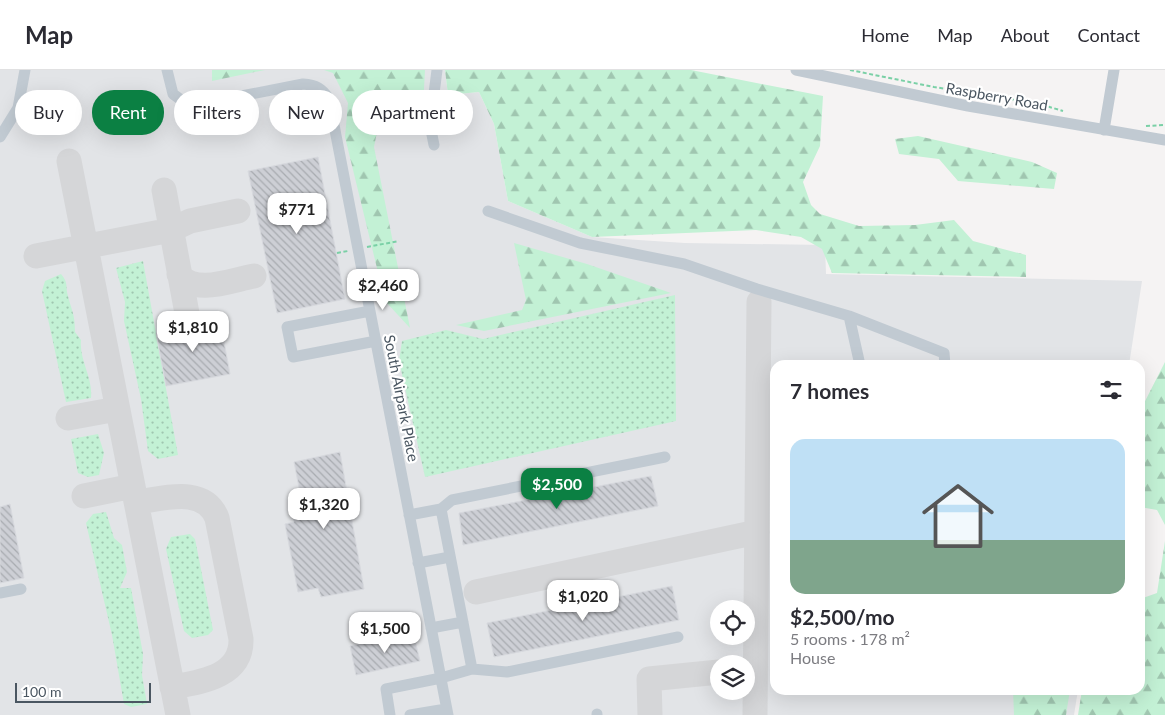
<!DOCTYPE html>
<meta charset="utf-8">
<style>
body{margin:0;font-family:Lato,sans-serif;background:#f2f2f3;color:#2b2b33;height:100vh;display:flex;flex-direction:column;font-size:19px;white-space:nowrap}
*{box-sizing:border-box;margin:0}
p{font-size:16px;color:#7c7c81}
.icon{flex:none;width:28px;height:28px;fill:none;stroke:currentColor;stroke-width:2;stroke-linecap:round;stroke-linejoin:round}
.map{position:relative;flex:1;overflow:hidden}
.sheet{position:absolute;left:770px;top:290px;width:375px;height:335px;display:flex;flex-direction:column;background:#fff;border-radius:15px;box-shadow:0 5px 20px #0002}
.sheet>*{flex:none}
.banner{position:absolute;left:15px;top:20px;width:475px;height:45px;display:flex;gap:10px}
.controls{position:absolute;left:710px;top:530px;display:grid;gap:10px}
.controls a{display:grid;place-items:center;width:45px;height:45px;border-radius:50%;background:#fff;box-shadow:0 5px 20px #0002;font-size:25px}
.scale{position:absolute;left:15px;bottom:12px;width:136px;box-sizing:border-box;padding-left:5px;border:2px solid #4a5661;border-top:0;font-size:14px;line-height:18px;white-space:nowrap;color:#4a5661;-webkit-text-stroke:4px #fff;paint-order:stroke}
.price{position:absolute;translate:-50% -42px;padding:0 11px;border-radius:10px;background:#fff;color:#222;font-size:16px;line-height:32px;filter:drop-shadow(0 1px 2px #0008)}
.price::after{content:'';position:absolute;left:50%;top:30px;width:15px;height:11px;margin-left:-8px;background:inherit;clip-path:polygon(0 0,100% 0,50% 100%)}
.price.on{background:#0b8043;color:#fff}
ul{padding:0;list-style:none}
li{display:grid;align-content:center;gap:10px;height:265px;padding:0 20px}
li span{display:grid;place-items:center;height:155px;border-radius:15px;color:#555}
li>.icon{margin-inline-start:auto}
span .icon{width:90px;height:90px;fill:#fffc;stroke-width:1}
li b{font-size:21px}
h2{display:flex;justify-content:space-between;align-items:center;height:60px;padding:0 20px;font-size:21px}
.tag{padding:0 18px;border-radius:22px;background:#fff;box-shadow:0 5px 20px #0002;font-size:18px;line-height:45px}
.tag.on{background:#0b8043;color:#fff}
header{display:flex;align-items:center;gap:30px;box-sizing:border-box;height:70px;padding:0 25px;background:#fff;border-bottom:1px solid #e1e1e2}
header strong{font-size:24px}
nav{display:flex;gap:28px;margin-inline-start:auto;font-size:18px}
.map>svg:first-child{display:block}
.airport{fill:#e2e4e7;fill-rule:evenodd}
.grass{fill:url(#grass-dots)}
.forest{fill:url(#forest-firs)}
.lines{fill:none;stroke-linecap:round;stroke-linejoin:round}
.taxiway{stroke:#d5d6d8;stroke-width:25}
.building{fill:url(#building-back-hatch);stroke:#d7d9de}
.path{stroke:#7ad0a6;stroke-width:2;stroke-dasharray:4 2.5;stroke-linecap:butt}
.minor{stroke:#c1cad2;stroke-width:11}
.labels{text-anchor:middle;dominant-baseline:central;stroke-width:4.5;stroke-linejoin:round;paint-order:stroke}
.street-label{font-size:15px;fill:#4a5661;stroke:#fff}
</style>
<header>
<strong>Map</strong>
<nav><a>Home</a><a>Map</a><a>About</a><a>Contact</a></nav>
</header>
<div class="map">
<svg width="1165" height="645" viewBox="0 0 1165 645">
<defs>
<pattern id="grass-dots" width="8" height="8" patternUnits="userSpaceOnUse" patternTransform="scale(1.25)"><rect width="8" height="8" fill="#c3f1d5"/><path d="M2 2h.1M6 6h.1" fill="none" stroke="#a0c6b0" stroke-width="1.8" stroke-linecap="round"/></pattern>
<pattern id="forest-firs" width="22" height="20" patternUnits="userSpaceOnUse" patternTransform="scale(1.25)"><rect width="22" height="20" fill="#c3f1d5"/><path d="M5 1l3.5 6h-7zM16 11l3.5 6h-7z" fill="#a0c6b0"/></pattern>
<pattern id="building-back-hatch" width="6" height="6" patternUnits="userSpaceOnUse" patternTransform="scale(1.25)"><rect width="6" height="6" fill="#cdcfd5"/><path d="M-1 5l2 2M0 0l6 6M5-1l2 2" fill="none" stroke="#a8abb0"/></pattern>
</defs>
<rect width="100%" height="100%" fill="#f5f3f3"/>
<path class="airport" d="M0 0H445L448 25 479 22 494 54 508 131 592 167 685 173 825 175 826 204 1142 211 1129 295H775V620H1078L1074 645H0ZM719 539H746V566H719ZM719 594H746V621H719Z"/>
<path class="grass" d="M143 191 178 385 158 389 148 381 141 329 124 251 125 232 116 198Z
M61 204C69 214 65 215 68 226 72 242 75 244 75 262L81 270C79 290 93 307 91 328L66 332 42 221 45 211Z
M675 225 676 351 425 407 399 291 402 271 446 260 483 269Z
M98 364 104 383 99 405 88 407 78 403 71 369Z
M106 442 114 468 122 475 127 502 120 518H131L143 584 142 605 147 634 131 637 124 634 112 565 86 453 93 444Z
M190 464 195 469 213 560 208 565 192 568 184 561 166 479 171 467Z"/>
<path class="forest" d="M212 0H265L212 11Z
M324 0H425L423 38 379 52 374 77 410 258 385 231 345 67 348 33 333 3Z
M445 0H691L823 26 820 76 803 112 811 135 820 144 859 156 915 155 954 150 973 171 1026 185V207L832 203 822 179 801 167 756 160 592 167 508 131 494 54 479 22 448 25Z
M918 66 1032 92 1057 103 1054 119 958 111 939 89 899 84 895 69Z
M514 173 587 194 671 223 484 261 456 255 522 240 526 230Z
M1165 292V455L1157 440 1140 437V341Z
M1165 471V645H1078L1082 620H1140V529L1157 523Z
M1013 620H1070L1066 645H1014Z"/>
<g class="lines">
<path class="taxiway" d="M69 91 178 645
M164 120 189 254
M36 186 171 160 190 151 238 141
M179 204C194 226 232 210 254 206
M68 348 117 339
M84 426 133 416
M136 432C163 429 204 415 217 448L241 569C242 607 200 612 172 617
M476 522 757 462
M650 645 649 609 719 602
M755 645 759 232"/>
</g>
<path class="building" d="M318 87 345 229 277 243 248 101Z
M220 250 230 304 166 316 156 263Z
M340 382 364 519 321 527 318 518 298 522 285 454 294 452 291 434 302 433 294 392Z
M651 406 658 436 463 475 459 443Z
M10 434 24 508 0 513V437Z
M672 516 679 550 494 587 487 553Z
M413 562 420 591 356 605 350 576Z"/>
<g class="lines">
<path class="path" d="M850 0 934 17 1036 33 1063 41
M1146 56 1165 55
M367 177 399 171
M337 183 348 181"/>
<path class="minor" d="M167 0 173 24 184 32 200 34 303 14C316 15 322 18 329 29L448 645
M796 0 968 36 1165 70
M1104 60 1114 0
M0 67 18 38 25 0
M434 75 430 55 437 0
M488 141 580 173 684 194 757 219 849 246 944 283 945 295
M370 241 287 257 293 287 376 271
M849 246 860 295
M665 387 452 430 441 439 472 599 507 602 678 567
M409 445 441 439
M418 493 450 487
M0 523 21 519
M431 558 463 552
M390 645 386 619 441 608 472 599
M410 645 446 639
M597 645V644"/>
</g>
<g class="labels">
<g class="street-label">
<text transform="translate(997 26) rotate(10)">Raspberry Road</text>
<text transform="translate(402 328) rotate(79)">South Airpark Place</text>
</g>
</g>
</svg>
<div class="controls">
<a><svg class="icon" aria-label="locate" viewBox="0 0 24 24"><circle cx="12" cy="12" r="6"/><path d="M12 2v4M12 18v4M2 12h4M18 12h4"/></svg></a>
<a><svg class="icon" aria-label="layers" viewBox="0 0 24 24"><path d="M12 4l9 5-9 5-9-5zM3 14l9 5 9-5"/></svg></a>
</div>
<div class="scale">100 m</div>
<b class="price" style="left:297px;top:165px">$771</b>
<b class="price" style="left:383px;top:241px">$2,460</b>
<b class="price" style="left:193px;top:283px">$1,810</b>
<b class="price on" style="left:557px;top:440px">$2,500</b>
<b class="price" style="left:324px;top:460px">$1,320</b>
<b class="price" style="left:583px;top:552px">$1,020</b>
<b class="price" style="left:385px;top:584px">$1,500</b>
<div class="banner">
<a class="tag">Buy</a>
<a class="tag on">Rent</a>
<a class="tag">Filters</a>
<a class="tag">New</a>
<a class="tag">Apartment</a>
</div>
<section class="sheet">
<h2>7 homes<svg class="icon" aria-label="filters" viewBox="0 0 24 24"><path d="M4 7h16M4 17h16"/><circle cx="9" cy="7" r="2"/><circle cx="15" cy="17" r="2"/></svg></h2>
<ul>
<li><span style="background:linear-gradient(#bfe0f5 65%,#7fa58c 0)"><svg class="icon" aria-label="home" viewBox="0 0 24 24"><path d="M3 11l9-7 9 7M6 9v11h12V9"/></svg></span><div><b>$2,500/mo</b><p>5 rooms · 178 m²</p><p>House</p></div></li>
</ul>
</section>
</div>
